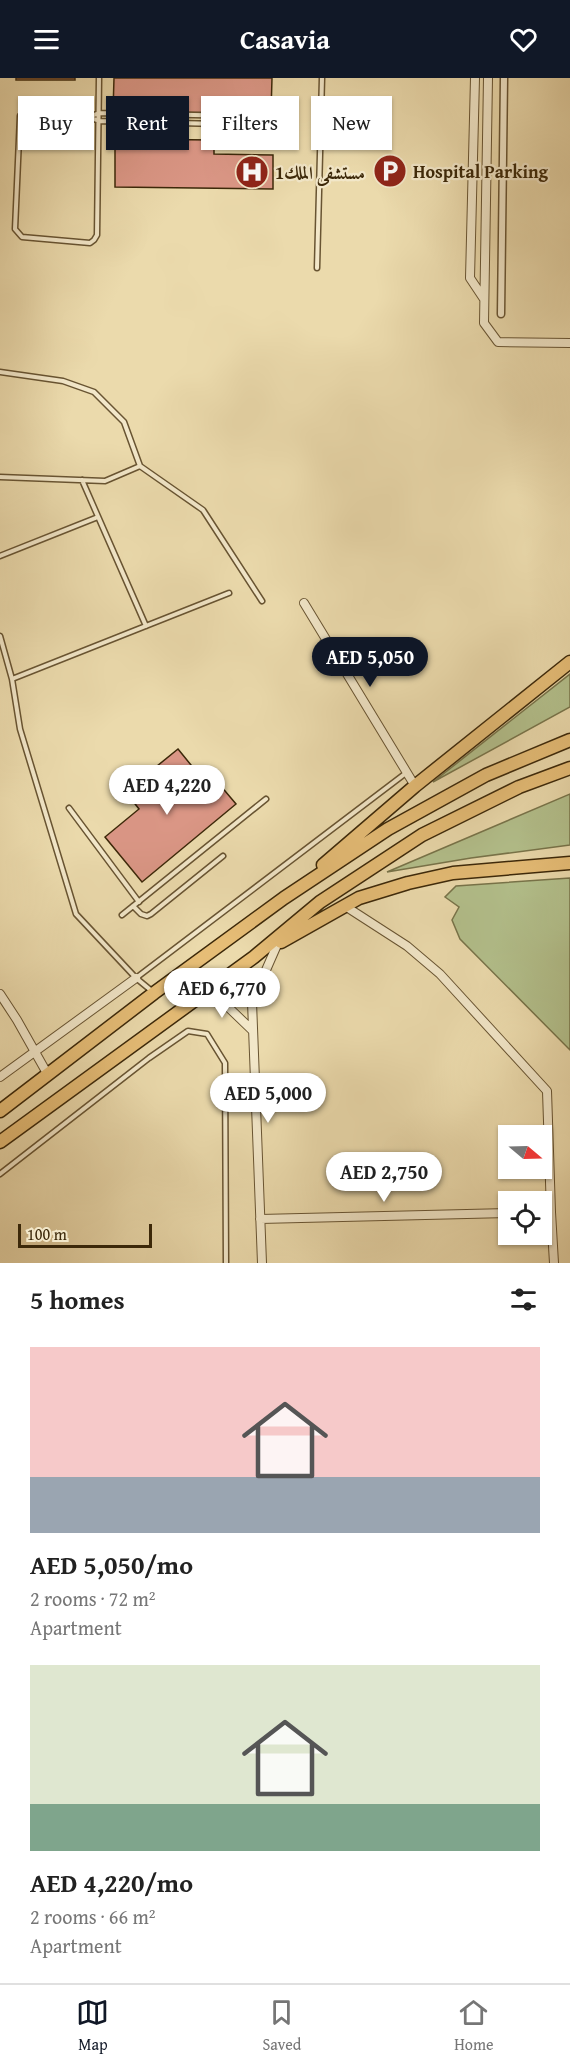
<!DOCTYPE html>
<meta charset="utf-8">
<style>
body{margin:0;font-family:"Gentium Book Plus",Amiri,serif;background:#f6f6f6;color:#222;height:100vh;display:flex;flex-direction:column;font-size:22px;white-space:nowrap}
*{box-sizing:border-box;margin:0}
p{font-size:20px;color:#767676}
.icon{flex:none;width:33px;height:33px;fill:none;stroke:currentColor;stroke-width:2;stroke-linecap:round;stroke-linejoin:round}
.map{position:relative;height:1185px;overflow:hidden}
.drawer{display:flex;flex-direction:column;background:#fff;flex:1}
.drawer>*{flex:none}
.guide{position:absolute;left:18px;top:18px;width:534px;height:54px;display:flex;gap:12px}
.needle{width:39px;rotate:109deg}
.tools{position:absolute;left:498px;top:1047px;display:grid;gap:12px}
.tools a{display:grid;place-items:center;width:54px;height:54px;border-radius:0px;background:#fff;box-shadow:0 2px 4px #0004;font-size:30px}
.scale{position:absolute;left:18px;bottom:15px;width:134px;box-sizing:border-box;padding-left:6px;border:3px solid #3c2809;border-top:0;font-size:16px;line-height:21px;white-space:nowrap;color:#3c2809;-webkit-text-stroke:4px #f2e7c9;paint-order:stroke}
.price{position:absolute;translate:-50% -51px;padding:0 14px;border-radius:21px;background:#fff;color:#222;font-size:20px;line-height:39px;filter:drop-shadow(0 2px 3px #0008)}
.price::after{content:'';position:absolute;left:50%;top:36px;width:18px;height:14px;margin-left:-9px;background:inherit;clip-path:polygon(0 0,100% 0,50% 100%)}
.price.active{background:#111827;color:#fff}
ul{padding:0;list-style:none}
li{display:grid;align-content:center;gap:12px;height:318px;padding:0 30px}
li span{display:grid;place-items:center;height:186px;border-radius:0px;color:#555}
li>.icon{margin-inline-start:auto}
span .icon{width:108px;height:108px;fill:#fffc;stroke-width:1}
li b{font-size:26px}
h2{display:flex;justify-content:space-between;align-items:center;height:72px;padding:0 30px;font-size:26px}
.pill{padding:0 21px;border-radius:0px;background:#fff;box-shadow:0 2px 4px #0004;font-size:21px;line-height:54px}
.pill.active{background:#111827;color:#fff}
header{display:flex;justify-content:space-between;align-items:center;height:78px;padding:0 30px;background:#111827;color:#fff;font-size:27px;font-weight:600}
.menu{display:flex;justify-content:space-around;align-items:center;height:84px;border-top:2px solid #e0e0e0;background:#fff;font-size:16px;color:#767676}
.menu a{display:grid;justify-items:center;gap:3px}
.menu .active{color:#111827}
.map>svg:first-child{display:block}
.green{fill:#b3c08c;stroke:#78744a;stroke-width:1.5}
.building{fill:#da9685;stroke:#3c2809;stroke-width:1.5}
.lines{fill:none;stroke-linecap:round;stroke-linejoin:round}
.service-casing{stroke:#685432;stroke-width:7}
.pedestrian-casing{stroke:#685432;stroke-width:9}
.minor-casing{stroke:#685432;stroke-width:10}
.primary-casing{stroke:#3c2809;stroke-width:15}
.service{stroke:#f2e7c9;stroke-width:4}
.pedestrian{stroke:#f2e7c9;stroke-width:6}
.minor{stroke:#f2e7c9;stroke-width:8}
.primary{stroke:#e6bd76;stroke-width:12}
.labels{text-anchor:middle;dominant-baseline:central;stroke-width:4.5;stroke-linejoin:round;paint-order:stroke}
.poi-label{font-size:18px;font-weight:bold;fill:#3c2809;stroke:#f2e7c9;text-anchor:start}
</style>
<header><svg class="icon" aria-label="menu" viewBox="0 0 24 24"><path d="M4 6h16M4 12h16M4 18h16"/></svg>Casavia<svg class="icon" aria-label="heart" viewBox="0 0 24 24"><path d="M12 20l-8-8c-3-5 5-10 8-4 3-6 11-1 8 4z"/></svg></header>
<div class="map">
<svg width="570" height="1185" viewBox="0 0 570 1185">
<rect width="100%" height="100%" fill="#ebdaac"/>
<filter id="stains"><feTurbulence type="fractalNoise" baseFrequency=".00333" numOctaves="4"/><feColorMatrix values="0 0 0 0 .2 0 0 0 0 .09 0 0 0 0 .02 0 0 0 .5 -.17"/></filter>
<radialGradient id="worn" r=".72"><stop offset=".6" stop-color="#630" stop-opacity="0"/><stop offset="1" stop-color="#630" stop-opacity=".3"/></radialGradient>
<path class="green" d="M570 596V629L433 704Z
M570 716V767L471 780 387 794Z
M570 800V972L460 861 452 842 459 829 445 819 456 808Z"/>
<path class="building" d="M16 0H75V2H16Z
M114 0H272L271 35 113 34Z
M115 61 214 62V76L273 77V111L115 109Z
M178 671 204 703 194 711 203 722 220 707 236 726 142 804 105 759 139 731 129 718 149 701 146 697Z"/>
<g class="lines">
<defs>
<path id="service" d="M99 35 241 38 246 40 249 47 246 51 237 52 219 46 99 43 89 39Z
M20 38 15 151 22 159 90 165 94 162 97 157 99 0
M317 190 322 0
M0 294 63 303 94 314 124 344 140 388 203 432 262 523
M0 399 105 403 140 388
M82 402 146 548
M0 478 98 439
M0 558 12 601 20 651 76 836 136 900 153 914
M12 601 229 515
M69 730 139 824
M133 828 141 836 147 838 151 836 223 778
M122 837 266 721
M136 900 406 695
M0 1096 149 980 188 953 207 956 225 985 226 1185"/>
<path id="pedestrian" d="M501 236 504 0"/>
<path id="minor" d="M475 0 470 200 484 221
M488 0 484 245 498 264 570 265
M304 525 415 708
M345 828 407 868 440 896 547 1013 551 1134
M0 916 17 942 48 997
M200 919 227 928 252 952
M0 999 136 900
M542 1134H551L554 1185
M260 1141 508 1135
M262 1185 252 924 277 867"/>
<path id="primary" d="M323 787 415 708 570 584
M281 864 359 820 408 805 453 795 570 785
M0 1033 154 915 284 820 388 751 486 697 570 662
M0 1064 254 879 320 824 422 757 519 709 570 690"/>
</defs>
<use href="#service" class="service-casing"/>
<use href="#pedestrian" class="pedestrian-casing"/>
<use href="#minor" class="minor-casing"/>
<use href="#primary" class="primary-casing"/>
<use href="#service" class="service"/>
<use href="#pedestrian" class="pedestrian"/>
<use href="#minor" class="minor"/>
<use href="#primary" class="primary"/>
</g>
<defs>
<symbol id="parking-disc" viewBox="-11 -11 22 22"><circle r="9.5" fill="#8f2418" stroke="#f2e7c9"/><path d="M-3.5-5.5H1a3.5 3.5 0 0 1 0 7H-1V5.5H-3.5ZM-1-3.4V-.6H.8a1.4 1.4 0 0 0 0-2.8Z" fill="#fff"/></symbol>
<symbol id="hospital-disc" viewBox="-11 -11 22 22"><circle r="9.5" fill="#8f2418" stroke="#f2e7c9"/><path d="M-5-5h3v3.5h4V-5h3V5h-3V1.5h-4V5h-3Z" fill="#fff"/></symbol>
</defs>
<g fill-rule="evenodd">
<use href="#parking-disc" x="371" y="74" width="38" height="38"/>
<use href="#hospital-disc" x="233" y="75" width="38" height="38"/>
</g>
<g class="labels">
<g class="poi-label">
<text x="413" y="93">Hospital Parking</text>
<text x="275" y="94">مستشفى الملك1</text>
</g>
</g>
<rect width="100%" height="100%" filter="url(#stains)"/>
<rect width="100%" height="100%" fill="url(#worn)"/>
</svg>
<div class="tools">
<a><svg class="needle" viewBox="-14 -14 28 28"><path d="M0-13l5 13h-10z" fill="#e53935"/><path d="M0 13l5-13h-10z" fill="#767676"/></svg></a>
<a><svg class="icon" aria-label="locate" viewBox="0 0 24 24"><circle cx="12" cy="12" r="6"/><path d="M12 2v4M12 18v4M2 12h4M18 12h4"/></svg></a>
</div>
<div class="scale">100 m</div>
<b class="price active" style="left:370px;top:610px">AED 5,050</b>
<b class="price" style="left:167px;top:738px">AED 4,220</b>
<b class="price" style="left:222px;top:941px">AED 6,770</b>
<b class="price" style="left:268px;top:1046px">AED 5,000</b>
<b class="price" style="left:384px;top:1125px">AED 2,750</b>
<div class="guide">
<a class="pill">Buy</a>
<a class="pill active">Rent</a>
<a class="pill">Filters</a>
<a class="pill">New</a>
</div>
</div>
<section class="drawer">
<h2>5 homes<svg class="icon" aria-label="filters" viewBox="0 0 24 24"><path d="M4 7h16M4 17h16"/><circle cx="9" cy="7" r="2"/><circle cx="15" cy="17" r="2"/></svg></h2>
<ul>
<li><span style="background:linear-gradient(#f6c9c9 70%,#9aa5b1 0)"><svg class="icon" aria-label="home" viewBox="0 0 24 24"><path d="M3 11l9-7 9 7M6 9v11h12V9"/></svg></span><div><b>AED 5,050/mo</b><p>2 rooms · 72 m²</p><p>Apartment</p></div></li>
<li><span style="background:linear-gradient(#dfe7d0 75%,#7fa58c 0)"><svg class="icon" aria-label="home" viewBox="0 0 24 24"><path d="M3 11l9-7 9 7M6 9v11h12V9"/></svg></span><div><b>AED 4,220/mo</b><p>2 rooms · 66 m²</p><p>Apartment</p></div></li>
</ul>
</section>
<nav class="menu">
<a class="active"><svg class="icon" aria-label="map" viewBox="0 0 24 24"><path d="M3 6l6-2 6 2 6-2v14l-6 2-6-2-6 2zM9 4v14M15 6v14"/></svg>Map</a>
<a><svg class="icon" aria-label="saved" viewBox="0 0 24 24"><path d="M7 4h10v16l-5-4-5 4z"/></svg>Saved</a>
<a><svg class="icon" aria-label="home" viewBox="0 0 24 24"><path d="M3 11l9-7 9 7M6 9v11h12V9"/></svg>Home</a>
</nav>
